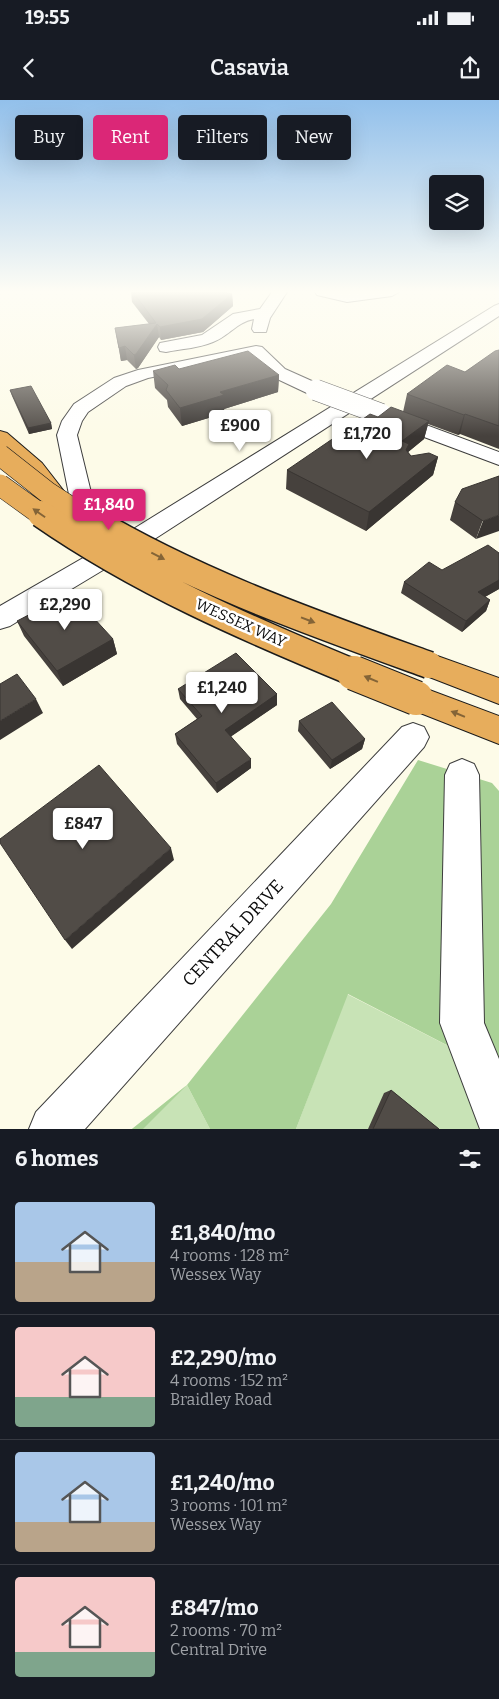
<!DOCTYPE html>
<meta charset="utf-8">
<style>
body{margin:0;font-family:Bitter,serif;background:#20242c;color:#f1f3f6;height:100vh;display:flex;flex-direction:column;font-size:19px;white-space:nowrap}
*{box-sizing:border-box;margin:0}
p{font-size:16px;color:#9ea1a6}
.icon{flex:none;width:28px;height:28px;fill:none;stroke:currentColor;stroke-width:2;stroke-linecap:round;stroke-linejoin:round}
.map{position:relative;height:1029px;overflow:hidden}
.panel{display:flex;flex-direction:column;background:#171b24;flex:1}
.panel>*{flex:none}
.top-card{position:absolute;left:15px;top:15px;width:470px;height:45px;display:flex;gap:10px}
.buttons{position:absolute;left:429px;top:75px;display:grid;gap:10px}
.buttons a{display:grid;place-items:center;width:55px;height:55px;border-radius:5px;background:#171b24;box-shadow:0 5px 20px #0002;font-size:25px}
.price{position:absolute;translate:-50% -42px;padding:0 11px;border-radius:5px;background:#fff;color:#222;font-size:16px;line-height:32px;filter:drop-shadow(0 1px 2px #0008)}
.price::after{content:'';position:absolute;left:50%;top:30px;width:15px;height:11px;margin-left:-8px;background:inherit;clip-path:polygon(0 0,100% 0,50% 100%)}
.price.active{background:#db2777;color:#fff}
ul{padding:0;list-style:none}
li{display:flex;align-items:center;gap:15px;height:125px;padding:0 15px}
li+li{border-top:1px solid #363941}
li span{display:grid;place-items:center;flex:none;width:140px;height:100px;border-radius:5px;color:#555}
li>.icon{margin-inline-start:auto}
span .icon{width:60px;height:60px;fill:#fffc;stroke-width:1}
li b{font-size:21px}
h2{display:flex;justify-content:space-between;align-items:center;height:60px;padding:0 15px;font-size:21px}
.pill{padding:0 18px;border-radius:5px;background:#171b24;box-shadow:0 5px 20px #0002;font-size:18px;line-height:45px}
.pill.active{background:#db2777;color:#fff}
.status{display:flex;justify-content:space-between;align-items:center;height:35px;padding:0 25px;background:#171b24;direction:ltr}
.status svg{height:14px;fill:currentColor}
header{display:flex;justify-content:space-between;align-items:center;height:65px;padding:0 15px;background:#171b24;font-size:22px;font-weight:600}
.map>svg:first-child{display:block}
.green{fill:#c8e3b6}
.forest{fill:#aad297}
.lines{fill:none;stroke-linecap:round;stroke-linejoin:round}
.minor-casing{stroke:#3d3d3d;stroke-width:2}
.highway-casing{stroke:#1b1b1b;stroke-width:2}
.minor{fill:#fff;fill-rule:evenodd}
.highway{fill:#e7ad5c;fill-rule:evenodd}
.minor-bridge-far1-casing{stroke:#3d3d3d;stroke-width:18;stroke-linecap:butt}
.minor-bridge-casing{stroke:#3d3d3d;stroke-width:22;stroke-linecap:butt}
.highway-bridge-far2-casing{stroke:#1b1b1b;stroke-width:22;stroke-linecap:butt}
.highway-bridge-far1-casing{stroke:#1b1b1b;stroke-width:29;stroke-linecap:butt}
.highway-bridge-casing{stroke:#1b1b1b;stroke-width:36;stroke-linecap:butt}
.minor-bridge-far1{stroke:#fff;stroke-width:16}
.minor-bridge{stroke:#fff;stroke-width:21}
.highway-bridge-far2{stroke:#e7ad5c;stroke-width:21}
.highway-bridge-far1{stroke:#e7ad5c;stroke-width:26}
.highway-bridge{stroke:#e7ad5c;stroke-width:34}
.wall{fill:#46413d}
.shaded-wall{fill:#393532}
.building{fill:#514c47;stroke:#393532}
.oneway{fill:#846437}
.labels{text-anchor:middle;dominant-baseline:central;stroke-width:5;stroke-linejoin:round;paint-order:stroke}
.street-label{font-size:15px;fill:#0a0a0a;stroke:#fff}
.near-street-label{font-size:18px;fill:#0a0a0a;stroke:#fff}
</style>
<div class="status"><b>19:55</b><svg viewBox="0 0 49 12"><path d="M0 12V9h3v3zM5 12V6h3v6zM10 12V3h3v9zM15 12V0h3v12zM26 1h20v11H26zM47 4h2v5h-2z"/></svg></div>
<header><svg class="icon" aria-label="back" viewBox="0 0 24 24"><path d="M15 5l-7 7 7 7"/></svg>Casavia<svg class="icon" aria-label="share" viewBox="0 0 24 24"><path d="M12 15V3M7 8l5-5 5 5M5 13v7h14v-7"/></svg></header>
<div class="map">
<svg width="499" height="1029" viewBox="0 0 499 1029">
<rect width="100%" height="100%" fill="#fdfbe8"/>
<path class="green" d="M347 894 499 972V1029H296Z
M187 985 210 1029H132Z"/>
<path class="forest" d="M418 660 492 683 499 691V972L348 894 296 1029H210L187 985 143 1029H132L187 985 331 804Z"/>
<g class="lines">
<defs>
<path id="minor" d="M272 192H287L270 218 266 232H254L252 229 254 219C237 222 229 236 213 242 199 248 181 249 166 252L160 251 158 247 160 243 202 235 233 214 260 209Z
M315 192H399L392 196 347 202 317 195Z
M499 204V216L153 440 10 526 0 529V506L135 428 494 206Z
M256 246 262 247 285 269 323 286 325 290 323 294 316 296 309 294 273 277 252 257 148 278 126 286 88 312 82 321 77 335 97 417 109 433 106 439 97 441 88 439 74 419 57 335 62 321 74 304 114 278 138 270Z
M391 312 499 352V365L384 322 381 318 384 314Z
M413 623 424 627 429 637 424 647 85 1029H29L36 1012 402 627Z
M462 659 474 664 479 675 484 923 499 959V1029H480L440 923 445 675 450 664Z"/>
<path id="highway" d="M0 331 7 333 42 363 70 399 67 404 59 406 51 404 26 373 0 348Z
M429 553 499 578V604L419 573 414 565 419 557Z
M416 585 499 616V644L405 607 401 598 405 589Z"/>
</defs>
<use href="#minor" class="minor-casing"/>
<use href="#highway" class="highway-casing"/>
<use href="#minor" class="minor"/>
<use href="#highway" class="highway"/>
<defs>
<path id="minor-bridge-far1" d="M316 290 319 291"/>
<path id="minor-bridge" d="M316 290 381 314"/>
<path id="highway-bridge-far2" d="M0 355 47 392 84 416
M0 385 43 416"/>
<path id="highway-bridge-far1" d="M41 414C139 482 248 529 357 574
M82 414C190 480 310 522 429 565"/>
<path id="highway-bridge" d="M354 573 416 598"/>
</defs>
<use href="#minor-bridge-far1" class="minor-bridge-far1-casing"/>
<use href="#minor-bridge" class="minor-bridge-casing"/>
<use href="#highway-bridge-far2" class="highway-bridge-far2-casing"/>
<use href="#highway-bridge-far1" class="highway-bridge-far1-casing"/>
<use href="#highway-bridge" class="highway-bridge-casing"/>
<use href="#minor-bridge-far1" class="minor-bridge-far1"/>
<use href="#minor-bridge" class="minor-bridge"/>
<use href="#highway-bridge-far2" class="highway-bridge-far2"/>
<use href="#highway-bridge-far1" class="highway-bridge-far1"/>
<use href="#highway-bridge" class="highway-bridge"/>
</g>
<path class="wall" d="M131 192H223L232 194 233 206 203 232 161 240 159 237 138 268 136 269 127 260 121 261 115 228 149 224 132 202Z
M499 250V349L460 334 458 335 428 324 424 339 408 352 411 356 438 357 433 375 366 431 286 389 287 370 361 329 363 319 378 317 403 312 407 294 465 272Z
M179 269 279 275 278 292 224 309 225 313 182 326 168 307 167 300 155 288 153 271Z
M10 290 51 323 52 329 29 334 12 296Z
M499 376 476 439 450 420 455 402Z
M499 453V489L485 497 490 500 486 511 462 532 401 493 404 482Z
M17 521 113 539 117 554 63 586 24 536Z
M178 589 277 594V605L231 636 251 668 217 693 177 644 175 634 197 619 180 599Z
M299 621 365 639 362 649 330 669 298 631Z
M391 990 439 1029H368L384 993Z"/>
<path class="shaded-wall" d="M232 194 233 206 203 232 161 240 160 227Z
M157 224 159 237 138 268 136 269 134 255Z
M125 246 127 260 121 261 119 248Z
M279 275 278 292 224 309 225 313 182 326 180 308 220 292Z
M465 314 460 334 458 335 464 315Z
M429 321 424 339 407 353 402 341Z
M51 323 52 329 29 334 28 328Z
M438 357 433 375 366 431 369 412Z
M499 415V431L476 439 483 421Z
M499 480V489L474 503 478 492Z
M490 500 486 511 462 532 466 521Z
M113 539 117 554 63 586 57 571Z
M277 594V605L226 640 225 630Z
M36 599 43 613 0 640V621Z
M365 639 362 649 330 669 332 660Z
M251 659V668L217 693 216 683Z
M171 748 174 760 72 849 65 840Z"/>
<path class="building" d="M133 192H223L232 194 202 219 160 227 157 224 136 254 134 255 125 246 119 248 115 228 156 223Z
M499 250V326L465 314 464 315 407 294 447 265 465 272 495 251Z
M248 251 279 275 220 292 224 295 180 308 166 290 168 285 153 271 175 265 179 269Z
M31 286 51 323 28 328 10 290Z
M391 307 429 321 402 341 409 344 406 350 411 356 429 353 438 357 369 412 287 370 347 329H363L367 324 363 319 370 314 378 317Z
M499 376V415L483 421 455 402 462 389Z
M488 445 499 453V480L478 492 490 500 466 521 404 482 429 462 442 470Z
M71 493 113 539 57 571 17 521Z
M236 553 277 594 225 630 251 659 216 683 175 634 202 616 178 589Z
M17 574 36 599 0 621V584Z
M332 602 365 639 332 660 299 621Z
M99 665 171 748 65 840 0 743V739Z
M391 990 439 1029H373Z"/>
<defs><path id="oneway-solid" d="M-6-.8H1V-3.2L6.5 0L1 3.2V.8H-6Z" transform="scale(1.25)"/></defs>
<g class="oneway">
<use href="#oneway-solid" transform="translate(39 413) rotate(-145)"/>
<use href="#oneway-solid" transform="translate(158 456) rotate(27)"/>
<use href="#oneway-solid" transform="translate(308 520) rotate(21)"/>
<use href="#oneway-solid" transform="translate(371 579) rotate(-157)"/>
<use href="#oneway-solid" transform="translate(458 614) rotate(-158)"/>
</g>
<linearGradient id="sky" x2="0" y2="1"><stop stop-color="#92c0eb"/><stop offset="0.57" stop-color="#fefdf5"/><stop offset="1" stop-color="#fefdf5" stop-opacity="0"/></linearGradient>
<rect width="499" height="336" fill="url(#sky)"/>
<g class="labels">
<g class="street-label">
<text transform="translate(241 523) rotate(24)">WESSEX WAY</text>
</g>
<g class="near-street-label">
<text transform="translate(233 833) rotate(-47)">CENTRAL DRIVE</text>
</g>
</g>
</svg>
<div class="buttons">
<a><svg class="icon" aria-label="layers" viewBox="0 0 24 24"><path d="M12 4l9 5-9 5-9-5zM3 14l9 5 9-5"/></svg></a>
</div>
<b class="price" style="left:240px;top:352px">£900</b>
<b class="price" style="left:367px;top:360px">£1,720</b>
<b class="price active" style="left:109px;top:431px">£1,840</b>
<b class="price" style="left:65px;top:531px">£2,290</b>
<b class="price" style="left:222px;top:614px">£1,240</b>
<b class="price" style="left:83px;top:750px">£847</b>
<div class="top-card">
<a class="pill">Buy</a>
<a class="pill active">Rent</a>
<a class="pill">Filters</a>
<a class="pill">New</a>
</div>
</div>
<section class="panel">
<h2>6 homes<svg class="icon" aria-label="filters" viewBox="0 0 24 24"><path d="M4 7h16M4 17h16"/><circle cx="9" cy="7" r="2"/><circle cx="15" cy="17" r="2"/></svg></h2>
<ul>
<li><span style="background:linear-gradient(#a9c7e8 60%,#b9a48a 0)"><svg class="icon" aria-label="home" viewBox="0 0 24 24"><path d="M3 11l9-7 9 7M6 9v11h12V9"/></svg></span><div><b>£1,840/mo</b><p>4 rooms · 128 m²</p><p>Wessex Way</p></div></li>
<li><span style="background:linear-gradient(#f6c9c9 70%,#7fa58c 0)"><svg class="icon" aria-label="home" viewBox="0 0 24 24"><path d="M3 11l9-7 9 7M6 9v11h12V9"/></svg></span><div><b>£2,290/mo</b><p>4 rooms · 152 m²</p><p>Braidley Road</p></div></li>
<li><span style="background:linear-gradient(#a9c7e8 70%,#b9a48a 0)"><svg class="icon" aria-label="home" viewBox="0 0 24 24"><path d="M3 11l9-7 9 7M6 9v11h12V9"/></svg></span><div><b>£1,240/mo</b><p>3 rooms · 101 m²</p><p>Wessex Way</p></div></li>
<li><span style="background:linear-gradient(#f6c9c9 75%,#7fa58c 0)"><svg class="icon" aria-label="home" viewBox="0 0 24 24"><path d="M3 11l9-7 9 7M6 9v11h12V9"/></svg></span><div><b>£847/mo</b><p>2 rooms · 70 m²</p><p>Central Drive</p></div></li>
</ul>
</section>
